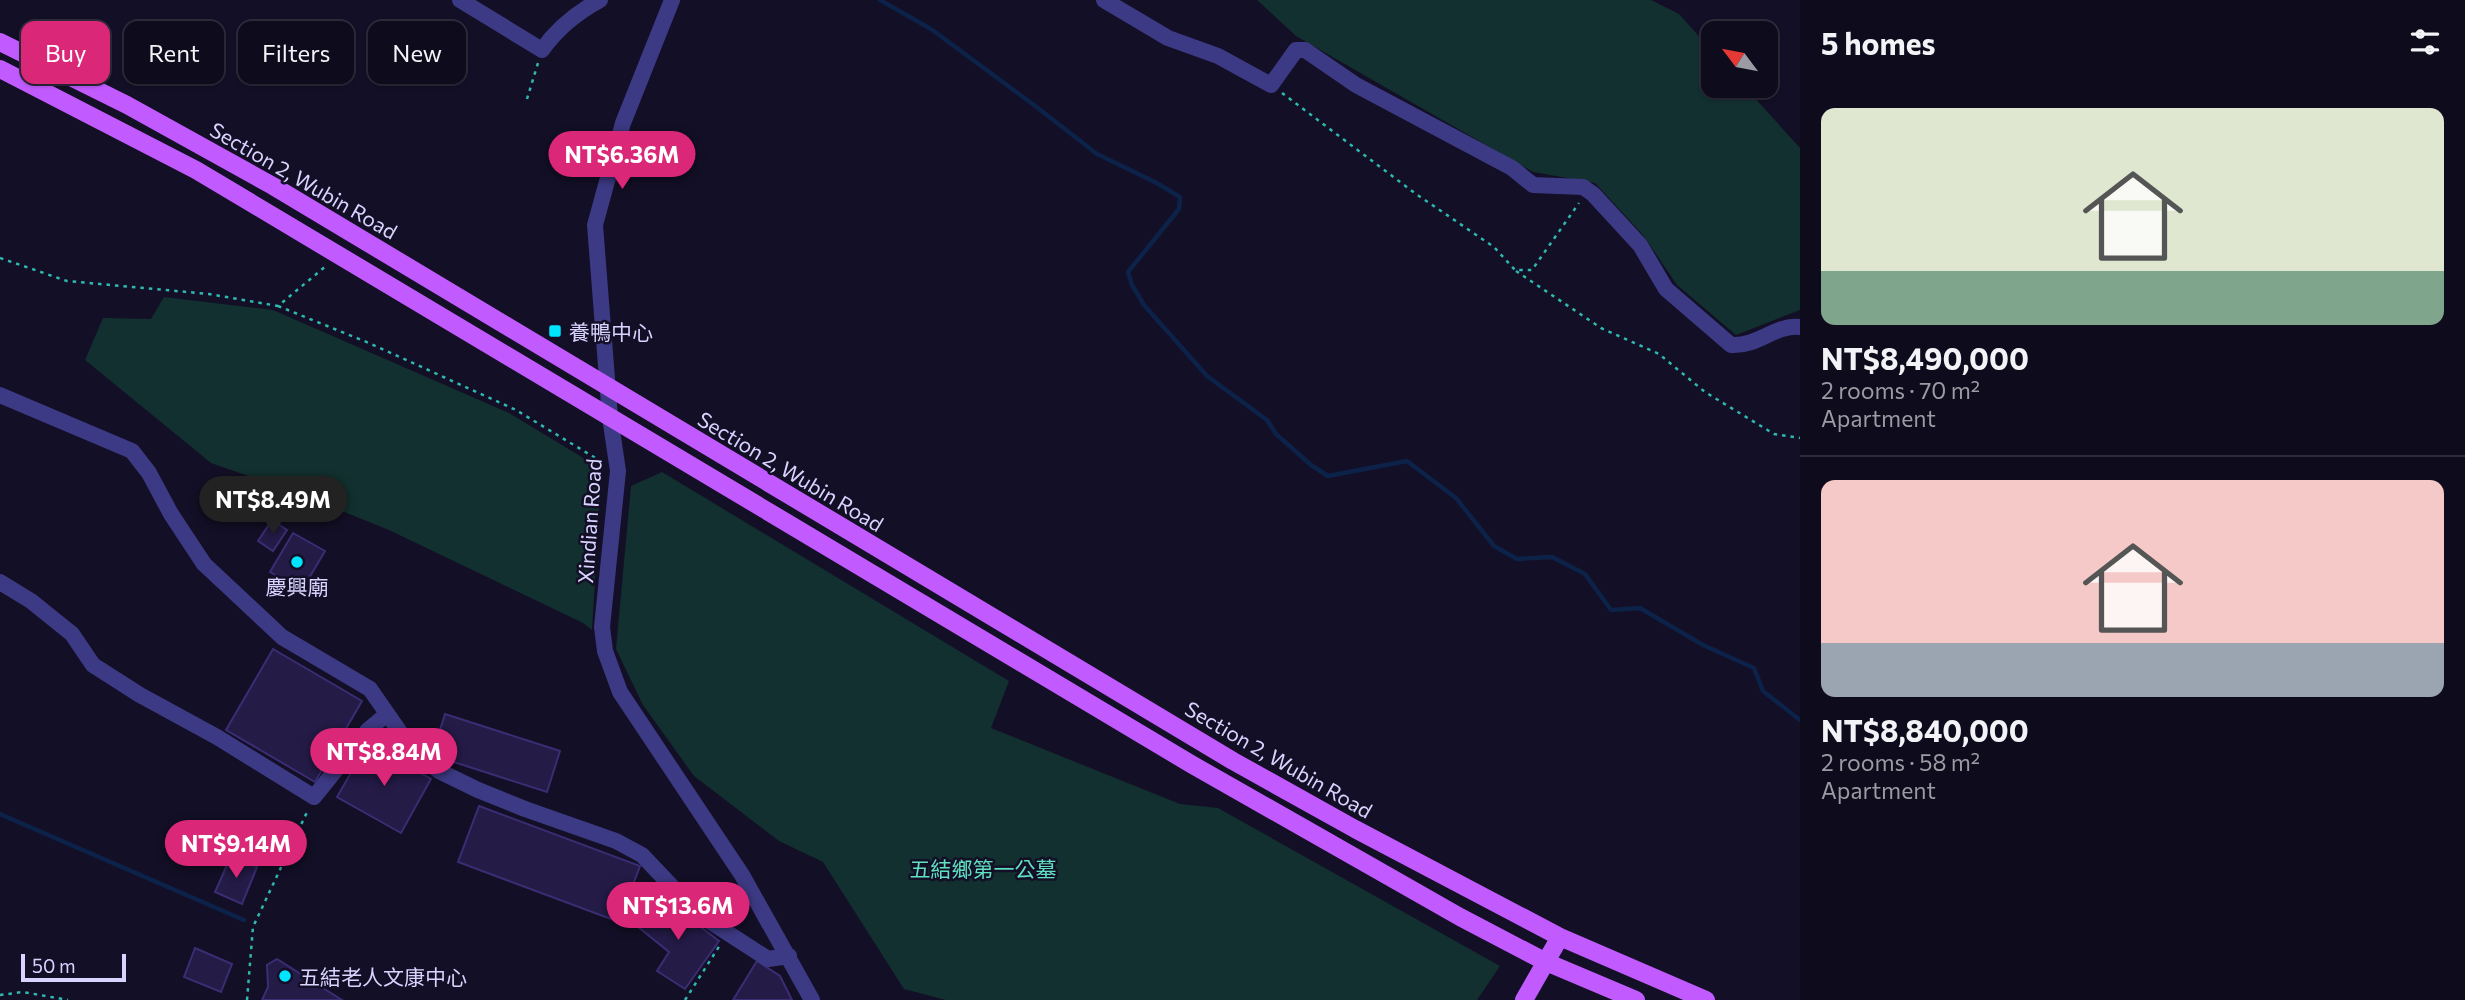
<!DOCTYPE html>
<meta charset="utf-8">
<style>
body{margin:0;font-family:Commissioner,"Noto Sans TC",sans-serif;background:#171425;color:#f1f3f6;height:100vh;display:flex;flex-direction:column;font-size:26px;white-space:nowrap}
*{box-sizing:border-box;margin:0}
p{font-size:23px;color:#9b9ba3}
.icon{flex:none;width:38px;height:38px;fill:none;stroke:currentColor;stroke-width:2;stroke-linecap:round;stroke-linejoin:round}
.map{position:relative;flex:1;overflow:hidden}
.sheet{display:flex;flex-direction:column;background:#0e0b1c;width:665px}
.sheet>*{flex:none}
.guide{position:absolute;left:21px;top:21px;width:665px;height:63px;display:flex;gap:14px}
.needle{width:46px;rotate:302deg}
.buttons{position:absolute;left:1701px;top:21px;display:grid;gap:14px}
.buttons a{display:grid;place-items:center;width:77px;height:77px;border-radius:14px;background:#0e0b1c;box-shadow:0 2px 5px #0004,0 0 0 2px #2e2b3b;font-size:35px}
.scale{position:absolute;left:21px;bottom:18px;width:105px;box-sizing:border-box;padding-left:7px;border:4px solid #d9d4ff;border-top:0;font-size:19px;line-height:24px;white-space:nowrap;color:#d9d4ff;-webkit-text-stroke:5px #130f26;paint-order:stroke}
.price{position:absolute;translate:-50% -60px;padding:0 16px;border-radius:24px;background:#db2777;color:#fff;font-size:23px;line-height:46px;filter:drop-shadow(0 2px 4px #0008)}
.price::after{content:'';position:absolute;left:50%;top:42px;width:21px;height:16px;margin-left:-10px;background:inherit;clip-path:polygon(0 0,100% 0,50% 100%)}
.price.active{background:#222;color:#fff}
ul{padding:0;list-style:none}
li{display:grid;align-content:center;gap:14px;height:371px;padding:0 21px}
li+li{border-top:2px solid #2e2b3b}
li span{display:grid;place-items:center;height:217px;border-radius:14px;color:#555}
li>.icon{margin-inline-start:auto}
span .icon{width:126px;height:126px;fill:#fffc;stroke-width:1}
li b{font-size:30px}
h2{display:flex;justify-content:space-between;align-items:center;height:84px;padding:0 21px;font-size:30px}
.pill{padding:0 24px;border-radius:14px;background:#0e0b1c;box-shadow:0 2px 5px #0004,0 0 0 2px #2e2b3b;font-size:24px;line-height:63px}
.pill.active{background:#db2777;color:#fff}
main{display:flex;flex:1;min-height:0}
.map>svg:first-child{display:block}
.green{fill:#12302f}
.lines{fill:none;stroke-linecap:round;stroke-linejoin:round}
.stream{stroke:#0c2248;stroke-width:4.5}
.building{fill:#241b47;stroke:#3b2d73;stroke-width:2}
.path{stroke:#2fb8b0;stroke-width:2.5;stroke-dasharray:3.5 5;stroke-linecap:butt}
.minor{stroke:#3d3a85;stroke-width:16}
.major{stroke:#c25bff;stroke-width:18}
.poi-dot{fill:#00e5ff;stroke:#130f26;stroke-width:2.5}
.labels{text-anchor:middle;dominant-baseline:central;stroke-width:5;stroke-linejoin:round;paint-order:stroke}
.street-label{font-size:21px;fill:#d9d4ff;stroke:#130f26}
.poi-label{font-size:21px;fill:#d9d4ff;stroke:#130f26;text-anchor:start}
.park-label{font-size:21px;fill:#5fe0c0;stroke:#130f26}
</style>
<main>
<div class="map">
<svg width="1800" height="1000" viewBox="0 0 1800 1000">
<rect width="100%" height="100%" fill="#130f26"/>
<path class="green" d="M1257 0H1651L1679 14 1713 52V86H1744L1800 148V310L1736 335 1677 285 1643 235 1595 183 1533 172 1296 36Z
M164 297 273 310 509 413 590 462 601 480 592 630 583 623 389 530 302 495 211 463 85 360 103 318 151 319Z
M662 472 1009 681 991 728 1180 804 1218 808 1500 966 1477 1000H946L904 989 823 862 779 841 694 776 643 705 616 649 631 486Z"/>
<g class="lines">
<path class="stream" d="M880 0 931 29 1034 105 1097 154 1155 182 1180 197 1179 209 1128 272 1132 285 1144 305 1207 376 1267 420 1276 434 1311 465 1328 476 1407 461 1456 498 1494 546 1517 559 1552 557 1585 574 1611 610 1640 608 1703 645 1754 668 1763 691 1800 720
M0 814 244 920"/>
</g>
<path class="building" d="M272 520 287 530 273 551 258 541Z
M293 533 325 551 302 590 270 572Z
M273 649 362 701 315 782 226 730Z
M445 714 560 751 547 792 432 755Z
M368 743 431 779 401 833 337 797Z
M479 806 640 866 619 922 458 862Z
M231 856 257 867 242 904 215 892Z
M660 896 719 941 685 989 657 971 669 952 637 926Z
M195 948 232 964 221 992 184 977Z
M277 959 342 1000H262L268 987 267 965Z
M757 961 780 976 792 1000H733Z"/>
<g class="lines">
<path class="path" d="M1282 93 1416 194 1494 247 1515 270H1532L1579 203
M527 99 538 63
M0 258 67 281 209 294 278 306 326 266
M1516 271 1601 328 1659 354 1705 392 1774 434 1800 438
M278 306 369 343 516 410 602 462
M0 995 23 992 68 1000
M247 1000 253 927 308 810
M685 1000 720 945"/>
<path class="minor" d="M460 0 542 50C556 30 578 12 600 0
M672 0 623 123 595 225 610 417 618 471 602 627 605 651 620 692 742 875 812 1000
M1104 0 1168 38 1218 56 1271 85 1296 50H1305L1356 85 1512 168 1533 185 1583 187 1593 194 1640 245 1666 289 1731 345C1757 347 1776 324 1800 327
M0 395 132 451 149 473 171 514 204 564 282 637 370 689 411 748 439 771 478 790 525 809 616 841 642 855 697 913 768 959 789 956
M0 582 31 601 72 634 93 665 140 695 217 737 314 797 368 730 387 714"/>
<path class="major" d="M0 42 127 105 273 186 1233 761 1355 829 1560 937 1706 1000
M0 69 196 170 1191 764 1460 917 1546 962 1636 1000
M1524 1000 1560 937"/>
</g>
<g class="poi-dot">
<rect x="548" y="324" width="14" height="14" rx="3.5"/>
<circle cx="297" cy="562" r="7"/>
<circle cx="285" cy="976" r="7"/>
</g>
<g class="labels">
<g class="street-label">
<text transform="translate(304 180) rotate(30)">Section 2, Wubin Road</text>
<text transform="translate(791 471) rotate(31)">Section 2, Wubin Road</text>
<text transform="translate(589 521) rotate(-86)">Xindian Road</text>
<text transform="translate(1279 759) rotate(30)">Section 2, Wubin Road</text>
</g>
<g class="poi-label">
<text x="569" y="331">養鴨中心</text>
<text x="297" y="586" text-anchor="middle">慶興廟</text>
<text x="299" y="976">五結老人文康中心</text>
</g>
<g class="park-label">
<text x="983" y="868">五結鄉第一公墓</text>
</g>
</g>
</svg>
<div class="buttons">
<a><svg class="needle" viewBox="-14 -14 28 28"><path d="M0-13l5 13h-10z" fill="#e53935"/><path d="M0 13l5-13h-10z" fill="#9b9ba3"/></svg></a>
</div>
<div class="scale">50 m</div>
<b class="price" style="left:622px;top:191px">NT$6.36M</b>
<b class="price active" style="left:273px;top:536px">NT$8.49M</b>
<b class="price" style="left:384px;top:788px">NT$8.84M</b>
<b class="price" style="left:236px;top:880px">NT$9.14M</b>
<b class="price" style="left:678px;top:942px">NT$13.6M</b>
<div class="guide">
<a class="pill active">Buy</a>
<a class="pill">Rent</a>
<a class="pill">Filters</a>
<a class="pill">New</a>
</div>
</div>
<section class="sheet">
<h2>5 homes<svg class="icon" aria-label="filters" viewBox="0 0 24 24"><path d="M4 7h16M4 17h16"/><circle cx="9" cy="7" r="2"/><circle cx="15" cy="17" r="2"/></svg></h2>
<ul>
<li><span style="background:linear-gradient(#dfe7d0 75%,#7fa58c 0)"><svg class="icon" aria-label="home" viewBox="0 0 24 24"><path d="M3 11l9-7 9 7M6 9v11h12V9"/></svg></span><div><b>NT$8,490,000</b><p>2 rooms · 70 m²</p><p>Apartment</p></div></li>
<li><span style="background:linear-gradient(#f6c9c9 75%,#9aa5b1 0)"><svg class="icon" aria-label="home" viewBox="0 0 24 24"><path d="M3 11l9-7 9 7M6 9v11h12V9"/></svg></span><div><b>NT$8,840,000</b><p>2 rooms · 58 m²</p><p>Apartment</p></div></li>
</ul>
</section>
</main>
